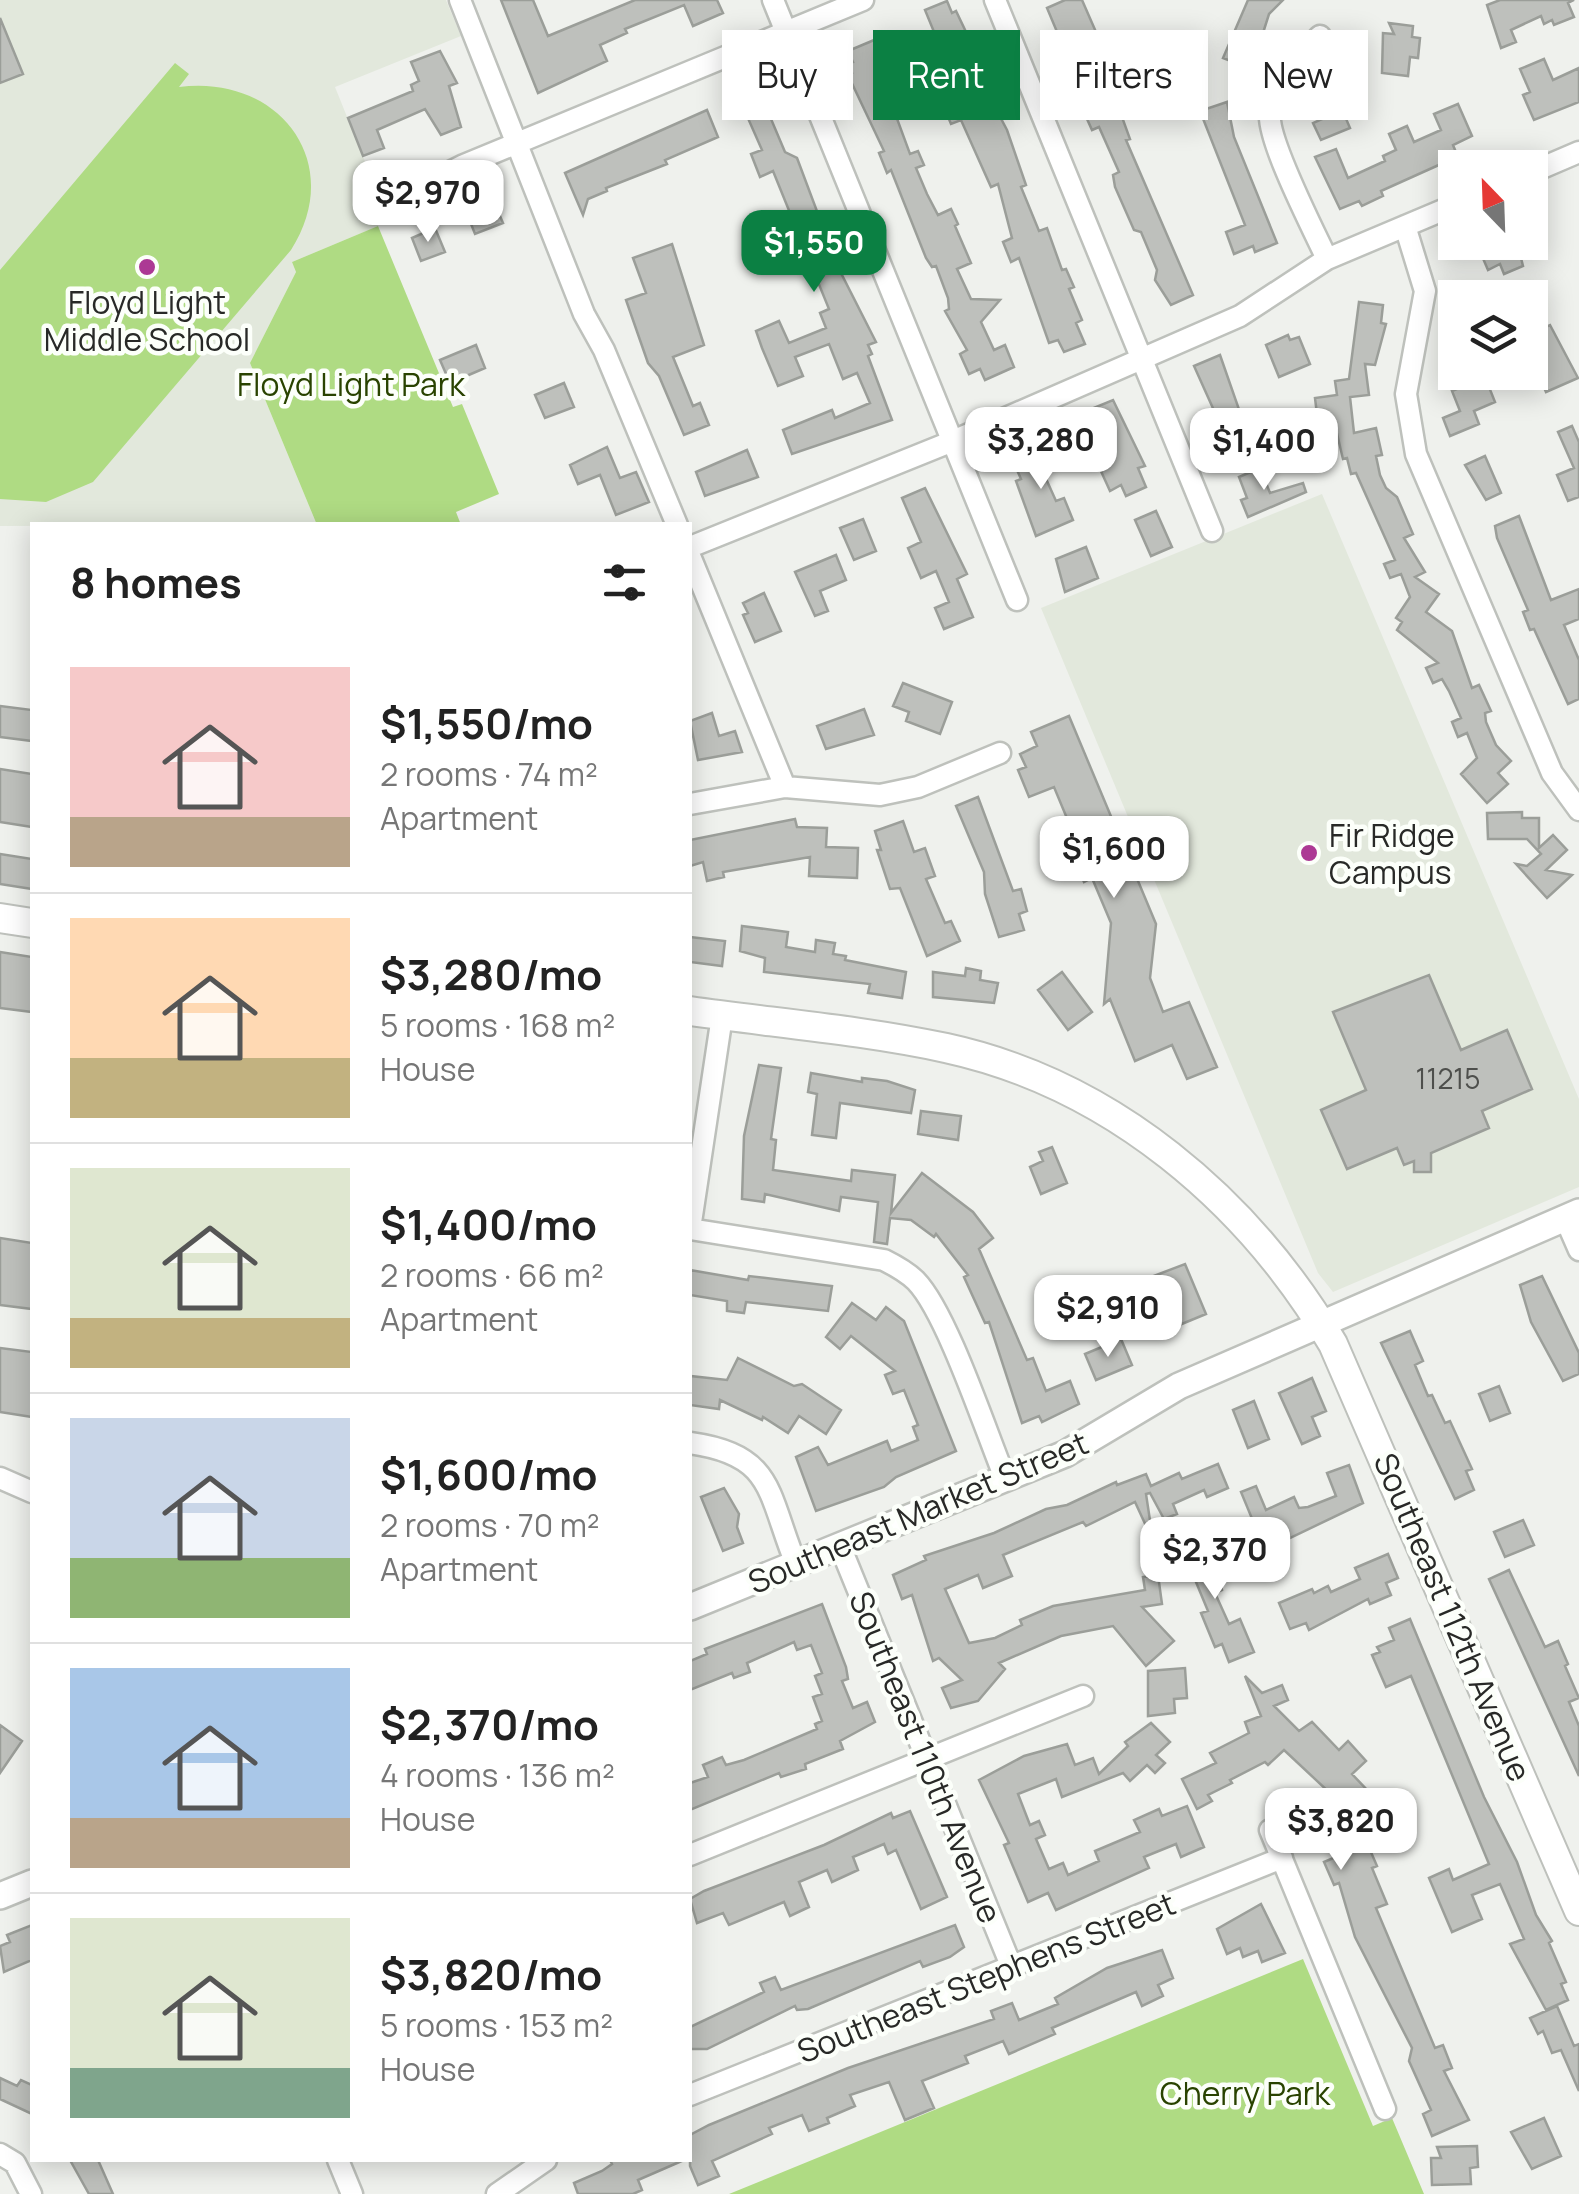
<!DOCTYPE html>
<meta charset="utf-8">
<style>
body{margin:0;font-family:Manrope,sans-serif;background:#f6f6f6;color:#222;height:100vh;display:flex;flex-direction:column;font-size:38px;white-space:nowrap}
*{box-sizing:border-box;margin:0}
p{font-size:32px;color:#767676}
.icon{flex:none;width:55px;height:55px;fill:none;stroke:currentColor;stroke-width:2;stroke-linecap:round;stroke-linejoin:round}
.map{position:relative;flex:1;overflow:hidden}
.drawer{position:absolute;left:30px;top:522px;width:662px;height:1640px;display:flex;flex-direction:column;background:#fff;border-radius:0px;box-shadow:0 5px 25px #0003}
.drawer>*{flex:none}
.top-card{position:absolute;left:722px;top:30px;width:705px;height:90px;display:flex;gap:20px}
.needle{width:65px;rotate:337deg}
.fabs{position:absolute;left:1438px;top:150px;display:grid;gap:20px}
.fabs a{display:grid;place-items:center;width:110px;height:110px;border-radius:0px;background:#fff;box-shadow:0 5px 25px #0003;font-size:50px}
.price{position:absolute;translate:-50% -85px;padding:0 22px;border-radius:20px;background:#fff;color:#222;font-size:32px;line-height:65px;filter:drop-shadow(0 2px 5px #0008)}
.price::after{content:'';position:absolute;left:50%;top:60px;width:30px;height:22px;margin-left:-15px;background:inherit;clip-path:polygon(0 0,100% 0,50% 100%)}
.price.on{background:#0b8043;color:#fff}
ul{padding:0;list-style:none}
li{display:flex;align-items:center;gap:30px;height:250px;padding:0 40px}
li+li{border-top:2px solid #e0e0e0}
li span{display:grid;place-items:center;flex:none;width:280px;height:200px;border-radius:0px;color:#555}
li>.icon{margin-inline-start:auto}
span .icon{width:120px;height:120px;fill:#fffc;stroke-width:1}
li b{font-size:42px}
h2{display:flex;justify-content:space-between;align-items:center;height:120px;padding:0 40px;font-size:42px}
.pill{padding:0 35px;border-radius:0px;background:#fff;box-shadow:0 5px 25px #0003;font-size:35px;line-height:90px}
.pill.on{background:#0b8043;color:#fff}
.map>svg:first-child{display:block}
.built{fill:#e2e8dc}
.green{fill:#afdb83}
.building{fill:#bec0bc;stroke:#9b9e99;stroke-width:2.5}
.lines{fill:none;stroke-linecap:round;stroke-linejoin:round}
.minor-casing{stroke:#bec1bc;stroke-width:25}
.tertiary-casing{stroke:#bec1bc;stroke-width:30}
.secondary-casing{stroke:#bec1bc;stroke-width:32}
.minor{stroke:#fff;stroke-width:20}
.tertiary{stroke:#fff;stroke-width:25}
.secondary{stroke:#fff;stroke-width:28}
.poi-dot{fill:#ac3994;stroke:#fcfffa;stroke-width:4}
.labels{text-anchor:middle;dominant-baseline:central;stroke-width:9;stroke-linejoin:round;paint-order:stroke}
.number-label{font-size:28px;fill:#4e4f4c}
.poi-label{font-size:32px;fill:#282927;stroke:#fcfffa}
.park-label{font-size:32px;fill:#294300;stroke:#fcfffa}
.street-label{font-size:32px;fill:#282927;stroke:#fcfffa}
</style>
<div class="map">
<svg width="1579" height="2194" viewBox="0 0 1579 2194">
<rect width="100%" height="100%" fill="#eff1ed"/>
<path class="built" d="M0 0H446L461 36 335 87 381 201 370 206 378 226 292 262 296 272 250 363 317 525 0 526Z
M1322 494 1579 1099V1187L1333 1292 1318 1273 1041 608Z"/>
<path class="green" d="M175 63 189 74 179 87C278 74 347 162 291 250L93 482 46 502 0 499V270Z
M378 226 453 407 462 404 499 494 456 512 461 525H317L250 363 296 272 292 262Z
M1303 1959 1373 2126 1392 2118 1424 2194H729Z"/>
<path class="building" d="M501 0H533L548 36 635 0H717L723 13 693 26 684 5 625 29 627 33 600 45 607 61 538 93Z
M1065 0H1082L1096 32 1083 37 1099 73 1105 70 1130 139 1126 140 1193 295 1171 305 1155 280 1157 270 1141 232 1134 230 1115 187 1113 175 1119 172 1099 127 1092 130 1075 92 1081 89 1047 8Z
M1248 0H1283L1269 14 1257 52 1253 51 1246 67 1223 58Z
M1500 0H1574L1568 3 1574 17 1554 25 1552 20 1544 24 1541 16 1511 30 1516 42 1501 48 1487 5Z
M947 1 952 13 956 11 977 55 969 58 1007 130 1026 185 1021 187 1039 231 1047 228 1062 270 1066 269 1074 287 1069 289 1082 320 1076 323 1085 344 1064 352 1058 340 1049 343 1019 258 1011 262 1003 242 1012 238 998 184 991 187 961 120 951 124 939 95 947 91 937 65 946 61 925 10Z
M0 18 23 74 0 83Z
M1389 23 1413 26 1412 37 1420 38 1418 58 1410 57 1408 76 1382 73 1383 33 1394 34Z
M879 38 903 92 893 96 901 114 896 116 910 154 918 151 924 165 916 168 927 194 938 215 951 209 958 224 955 226 971 263 957 269 971 299 1000 300 981 322 994 350 1005 345 1014 367 985 380 980 369 969 374 960 354 967 350 945 311 949 309 948 298 936 266 932 267 926 258 891 170 887 173 879 153 884 151 848 75 852 73 848 64 853 62 848 51Z
M1174 40 1193 86 1174 94 1164 70 1147 78 1138 55Z
M440 51 457 83 449 86 461 127 441 135 425 109 377 130 384 148 363 156 348 118 413 91 411 85 419 81 411 62Z
M1544 59 1553 80 1579 68V102L1534 120 1523 95 1530 92 1520 69Z
M759 81 774 106 771 119 785 152 797 158 827 238 838 254 841 273 876 342 868 345 872 354 868 356 892 420 792 454 783 430 832 410 835 418 870 403 857 373 843 379 829 344 795 357 803 376 778 386 762 348 756 331 779 321 789 343 826 328 820 313 829 309 773 171 760 177 751 154 762 150 736 91Z
M1355 82 1365 105 1344 114 1350 128 1321 140 1313 123 1331 115 1323 95Z
M1227 102 1234 137 1277 243 1255 252 1253 246 1234 254 1226 232 1245 225 1200 111Z
M1458 104 1472 136 1453 145 1460 162 1444 170 1441 164 1381 191 1383 196 1362 206 1359 201 1340 209 1315 157 1336 149 1348 178 1385 161 1383 156 1396 150 1389 134 1407 126 1414 142 1441 130 1434 114Z
M707 110 718 137 665 160 667 164 606 188 607 191 588 199 583 215 565 173Z
M494 202 503 223 475 234 467 214Z
M435 228 445 252 421 261 412 238Z
M1476 242H1517L1523 266 1504 274 1500 264 1488 270Z
M672 244 704 345 673 357 693 406 700 403 709 425 684 435 659 376 648 363 626 300 646 293 633 258Z
M1359 302 1383 305 1381 323 1386 324 1375 365 1365 364 1369 395 1350 397 1354 433 1376 428 1382 455 1376 456 1380 475 1386 488 1397 497 1413 534 1404 538 1425 572 1415 577 1439 594 1426 612 1452 631 1472 688 1479 685 1491 711 1485 713 1486 722 1496 745 1511 761 1498 773 1508 784 1487 803 1461 774 1477 758 1467 733 1458 737 1452 722 1461 718 1449 691 1442 679 1433 683 1426 668 1438 663 1397 630 1402 622 1396 618 1410 597 1401 574 1390 578 1384 564 1395 560 1356 473 1351 474 1347 458 1343 459 1334 421 1318 423 1315 398 1337 395 1335 381 1349 379Z
M1550 325 1578 378 1546 392 1530 355V334Z
M1288 335 1290 340 1299 337 1310 364 1279 377 1266 345Z
M476 345 485 368 450 383 440 360Z
M1220 355 1250 441 1224 453 1216 415 1194 366Z
M1485 377 1495 402 1474 411 1479 424 1450 436 1443 418 1460 411 1452 391Z
M564 383 574 407 545 418 535 395Z
M1113 400 1145 466 1138 468 1146 487 1126 496 1121 485 1110 491 1085 436 1092 433 1084 412Z
M1279 417 1288 441 1267 450 1257 426Z
M1572 426 1579 442V497L1568 501 1557 475 1574 468 1558 432Z
M1046 445 1055 466 1043 472 1056 501 1064 498 1073 520 1036 536 1016 481 1021 479 1017 470 1021 468 1017 458Z
M607 447 620 478 636 472 649 502 616 515 600 475 578 484 570 465Z
M747 450 758 477 705 496 696 472Z
M1485 456 1501 493 1486 500 1465 465Z
M1260 468 1270 493 1303 483 1306 492 1248 517 1241 500 1247 498 1239 477Z
M925 488 967 574 957 579 973 617 944 629 935 608 949 602 936 571 921 578 908 548 921 542 902 498Z
M1156 511 1172 547 1151 556 1135 520Z
M1519 516 1551 600 1579 589V619L1564 625 1579 660V699L1568 704 1534 629 1530 630 1523 612 1528 610 1497 538 1495 526Z
M863 519 876 551 854 560 840 528Z
M1086 547 1098 578 1065 592 1056 559Z
M836 555 846 580 820 591 828 611 815 616 795 572Z
M764 593 781 631 755 642 743 615 748 613 743 603Z
M903 683 952 702 940 734 906 721 909 712 893 706Z
M0 706 32 710V741L0 737Z
M864 709 874 735 826 749 817 726Z
M712 713 719 736 735 731 742 752 698 760 690 721Z
M1069 716 1156 924 1150 978 1163 1012 1189 1002 1217 1067 1187 1079 1172 1045 1135 1061 1110 999 1104 1004 1111 923 1092 878 1084 882 1068 844 1076 840 1054 787 1029 797 1018 770 1026 767 1020 754 1037 746 1031 732Z
M0 769 32 774V827L0 822Z
M978 797 1013 891 1021 889 1027 911 1019 914 1024 930 999 937 985 894 984 872 956 806Z
M1522 812V818H1539V848L1553 835 1567 850 1546 870 1572 875 1547 898 1516 864 1527 866 1541 854 1527 839H1488L1487 813Z
M795 819 797 827 827 828 826 847 858 848 857 878 809 876 810 857 723 872 724 877 707 881 703 862 690 866V840Z
M903 821 914 852 925 848 935 876 926 879 945 923 951 921 960 941 927 956 900 888 890 889 877 850H881L875 831Z
M0 854 32 859V889L0 884Z
M742 926 788 932 786 947 815 952 816 940 835 943 833 954 846 956 845 960 906 972 902 998 868 993 870 984 764 972 765 958 740 951Z
M690 937 725 941 722 966 690 962Z
M0 952 32 957V1012L0 1008Z
M966 968 981 971 980 980 998 983 994 1003 933 997V972L965 976Z
M1062 972 1092 1012 1068 1030 1038 990Z
M1429 975 1461 1050 1507 1030 1532 1089 1482 1111 1489 1128 1431 1153V1172H1414V1161L1404 1165 1397 1148 1347 1169 1321 1110 1366 1090 1333 1012Z
M759 1065 781 1068 771 1139 776 1140 773 1170 851 1181 852 1170 895 1175 891 1213 922 1173 973 1212 993 1238 979 1249 1027 1360 1033 1358 1046 1391 1070 1381 1079 1404 1042 1422 1039 1416 1022 1423 989 1322 985 1323 964 1277 968 1275 936 1234 934 1237 911 1220 890 1218 887 1244 874 1242 878 1202 841 1197 839 1211 765 1194 764 1202 742 1199 744 1136Z
M811 1073 862 1082V1078L887 1081 915 1090 911 1113 840 1103 836 1138 812 1135 817 1094 808 1092Z
M921 1111 961 1116 958 1140 918 1134Z
M1052 1147 1067 1183 1041 1194 1030 1167 1043 1161 1039 1152Z
M0 1238 32 1243V1309L0 1305Z
M1185 1264 1206 1314 1172 1328 1170 1323 1145 1333 1125 1287Z
M690 1270 748 1280 749 1276 832 1286 828 1311 746 1302 744 1313 727 1311V1301L690 1295Z
M1542 1276 1579 1353V1374L1563 1381 1531 1322 1520 1285Z
M852 1303 876 1320 886 1307 904 1321 956 1451 896 1477 884 1487 816 1511 796 1457 818 1447 828 1465 887 1441 891 1451 918 1440 913 1427 918 1425 904 1390 893 1394 885 1375 895 1371 851 1336 840 1349 826 1337Z
M1410 1331 1423 1361 1415 1365 1428 1396 1432 1395 1445 1423 1450 1421 1472 1469 1466 1471 1474 1490 1455 1499 1381 1343Z
M1121 1339 1132 1365 1096 1380 1085 1354Z
M0 1348 32 1352V1417L0 1412Z
M738 1358 794 1386 802 1384 841 1410 826 1434 799 1416 788 1433 763 1417 762 1420 720 1400 719 1409 690 1405V1376L727 1380Z
M1312 1378 1326 1411 1312 1417 1320 1436 1302 1444 1279 1393Z
M1499 1386 1510 1413 1490 1421 1479 1394Z
M1254 1401 1269 1439 1248 1448 1233 1410Z
M1218 1464 1228 1488 1207 1497 1204 1490 1173 1504 1177 1514 1164 1519 1150 1493 1146 1494 1151 1527 1147 1528 1135 1502 1086 1526 1083 1522 1003 1555 1012 1576 983 1588 978 1575 945 1589 969 1643 995 1638 1022 1625 1020 1620 1053 1606 1145 1590 1143 1577 1158 1575 1162 1604 1142 1607 1174 1641 1146 1666 1113 1626 1061 1636 999 1663 1005 1669 978 1701 951 1708 942 1688 962 1680 939 1658 933 1661 912 1595 902 1599 893 1575 926 1560 924 1556 994 1533 1046 1509 1067 1505 1116 1482 1117 1485 1146 1474 1151 1486 1179 1473 1182 1479Z
M1349 1465 1363 1503 1265 1550 1241 1492 1256 1486 1266 1510 1294 1497 1299 1508 1308 1507 1336 1496 1327 1473Z
M724 1488 739 1514 737 1527 743 1543 723 1551 701 1497Z
M1523 1520 1534 1545 1505 1557 1494 1532Z
M1204 1537 1219 1574 1222 1590 1215 1593 1229 1624 1240 1619 1254 1652 1229 1662 1222 1644 1215 1647 1201 1613 1208 1611 1181 1546Z
M1388 1554 1398 1578 1386 1583 1391 1595 1370 1604 1368 1599 1309 1630 1306 1623 1290 1629 1279 1603 1312 1589 1314 1593 1328 1586 1331 1592 1360 1579 1355 1568Z
M1509 1570 1545 1647 1558 1641 1568 1664 1565 1666 1579 1698 1569 1702 1579 1726V1776L1489 1579Z
M822 1604 846 1667 848 1679 842 1681 853 1708 867 1702 875 1722 840 1741 843 1749 805 1764 806 1769 781 1777 779 1773 690 1810V1783L708 1777 703 1765 722 1757 726 1765 744 1760 817 1729 815 1724 822 1721 813 1697 822 1694 815 1676 822 1673 811 1645 797 1650 794 1642 747 1663 750 1672 734 1678 732 1673 690 1690V1661L707 1654 705 1649Z
M1410 1619 1484 1797 1517 1862 1536 1915 1552 1941 1549 1943 1566 1982 1561 1984 1568 2000 1546 2010 1510 1944 1524 1939 1500 1884 1472 1895 1482 1919 1452 1932 1429 1878 1449 1869 1453 1880 1489 1864 1411 1676 1386 1687 1372 1655 1380 1652 1377 1647 1394 1640 1389 1628Z
M1185 1668 1187 1698 1174 1699 1175 1713 1148 1716V1671Z
M1245 1676 1262 1693 1282 1685 1288 1700 1274 1706 1299 1731 1312 1722 1339 1750 1348 1741 1366 1761 1352 1774 1368 1791 1351 1806 1377 1866 1372 1868 1387 1904 1376 1908 1435 2048 1443 2045 1452 2068 1444 2071 1469 2120 1432 2136 1423 2114 1431 2110 1409 2061 1412 2048 1355 1937 1339 1883 1334 1885 1324 1862 1343 1854 1333 1830 1344 1826 1322 1802 1331 1794 1284 1750 1268 1765 1265 1762 1230 1780 1232 1783 1208 1795 1212 1801 1197 1809 1182 1779 1216 1763 1210 1753 1249 1733 1245 1722 1261 1716Z
M1151 1723 1170 1742 1156 1755 1165 1763 1155 1773 1147 1765 1130 1781 1123 1773 1062 1797 1056 1779 1018 1794 1030 1825 1039 1821 1045 1835 1036 1839 1049 1869 1063 1863 1068 1875 1099 1861 1095 1851 1140 1832 1134 1820 1159 1809 1162 1816 1187 1806 1204 1847 1181 1857 1176 1844 1144 1857 1149 1868 1056 1910 1048 1893 1028 1902 1004 1845 1009 1843 979 1780 1024 1756 1067 1744 1075 1765 1093 1758 1099 1774 1128 1746 1125 1742Z
M0 1725 22 1741 0 1773Z
M910 1811 947 1897 921 1909 896 1850 888 1854 884 1844 853 1857 858 1870 832 1882 827 1870 799 1882 809 1907 790 1916 784 1902 729 1925 723 1913 697 1923 690 1899 704 1891 824 1845 891 1813 893 1818Z
M1261 1904 1285 1953 1262 1962 1258 1951 1243 1957 1240 1948 1227 1954 1217 1929Z
M32 1925V1960L4 1972 0 1946 10 1942 7 1935Z
M955 1925 964 1947 950 1957 923 1967 920 1961 808 2009 797 2010 795 2006 707 2049H690V2027L764 1992 760 1983 775 1977 781 1990Z
M1162 1950 1173 1978 1158 1985 1163 1996 1142 2006 1136 1992 1052 2028 1055 2034 1009 2054 1003 2041 965 2056 968 2063 922 2081 934 2108 905 2120 889 2082 850 2095 855 2106 827 2118 829 2123 809 2131 802 2115 769 2128 772 2134 712 2161 719 2176 698 2185 690 2166V2135L709 2125 848 2068 994 2019 991 2011 1012 2003 1019 2020 1058 2004 1055 1998 1107 1968Z
M1557 2006 1574 2046 1579 2044V2091L1561 2050 1552 2053 1543 2031 1538 2034 1530 2018Z
M0 2078 17 2086 21 2080 32 2085V2114L0 2099Z
M1544 2118 1561 2156 1532 2169 1511 2132Z
M1477 2146 1478 2167 1470 2168 1471 2184 1432 2185 1431 2158H1441L1437 2147Z
M70 2160H98L113 2194H89Z
M610 2160H684L638 2180 642 2190 633 2194H578L574 2183 602 2171 612 2164Z"/>
<g class="lines">
<defs>
<path id="minor" d="M460 0 584 314 604 350 677 525
M773 0 1017 600
M995 0 1212 531
M1320 36C1300 58 1274 83 1270 114 1267 140 1314 231 1327 259
M1530 173 1579 152
M387 204 464 165 863 0
M1405 226 1425 291 1406 394 1416 454 1552 773 1579 810
M690 547 953 441 1240 316 1327 259 1455 205
M690 556 785 787
M690 804 785 787 880 795 918 787 1000 753
M722 1016 690 1229 884 1260C896 1266 907 1272 916 1281 947 1313 986 1432 1005 1478
M1565 1218 1579 1250
M690 1443C775 1455 767 1493 796 1564
M0 1478 32 1492
M840 1546 1012 1968
M1270 1830 1385 2109
M690 1855 1083 1696
M690 2095 1282 1858
M0 2154 15 2163 31 2194
M338 2160 352 2194
M497 2194 546 2160"/>
<path id="tertiary" d="M690 1607 1065 1454 1179 1386 1579 1212
M0 1896 32 1883"/>
<path id="secondary" d="M0 918 32 923
M690 1011C775 1023 862 1030 946 1048 1111 1084 1248 1200 1333 1344L1579 1911"/>
</defs>
<use href="#minor" class="minor-casing"/>
<use href="#tertiary" class="tertiary-casing"/>
<use href="#secondary" class="secondary-casing"/>
<use href="#minor" class="minor"/>
<use href="#tertiary" class="tertiary"/>
<use href="#secondary" class="secondary"/>
</g>
<g class="poi-dot">
<circle cx="147" cy="267" r="10"/>
<circle cx="1309" cy="853" r="10"/>
</g>
<g class="labels">
<g class="number-label">
<text x="1448" y="1078">11215</text>
</g>
<g class="poi-label">
<text x="147" y="302">Floyd Light<tspan x="147" dy="37">Middle School</tspan></text>
<text x="1329" y="835" text-anchor="start">Fir Ridge<tspan x="1329" dy="37">Campus</tspan></text>
</g>
<g class="park-label">
<text x="351" y="384">Floyd Light Park</text>
<text x="1245" y="2093">Cherry Park</text>
</g>
<g class="street-label">
<text transform="translate(918 1512) rotate(-23)">Southeast Market Street</text>
<text transform="translate(1453 1617) rotate(67)">Southeast 112th Avenue</text>
<text transform="translate(926 1757) rotate(68)">Southeast 110th Avenue</text>
<text transform="translate(986 1977) rotate(-22)">Southeast Stephens Street</text>
</g>
</g>
</svg>
<div class="fabs">
<a><svg class="needle" viewBox="-14 -14 28 28"><path d="M0-13l5 13h-10z" fill="#e53935"/><path d="M0 13l5-13h-10z" fill="#767676"/></svg></a>
<a><svg class="icon" aria-label="layers" viewBox="0 0 24 24"><path d="M12 4l9 5-9 5-9-5zM3 14l9 5 9-5"/></svg></a>
</div>
<b class="price" style="left:428px;top:245px">$2,970</b>
<b class="price on" style="left:814px;top:295px">$1,550</b>
<b class="price" style="left:1041px;top:492px">$3,280</b>
<b class="price" style="left:1264px;top:493px">$1,400</b>
<b class="price" style="left:1114px;top:901px">$1,600</b>
<b class="price" style="left:1108px;top:1360px">$2,910</b>
<b class="price" style="left:1215px;top:1602px">$2,370</b>
<b class="price" style="left:1341px;top:1873px">$3,820</b>
<div class="top-card">
<a class="pill">Buy</a>
<a class="pill on">Rent</a>
<a class="pill">Filters</a>
<a class="pill">New</a>
</div>
<section class="drawer">
<h2>8 homes<svg class="icon" aria-label="filters" viewBox="0 0 24 24"><path d="M4 7h16M4 17h16"/><circle cx="9" cy="7" r="2"/><circle cx="15" cy="17" r="2"/></svg></h2>
<ul>
<li><span style="background:linear-gradient(#f6c9c9 75%,#b9a48a 0)"><svg class="icon" aria-label="home" viewBox="0 0 24 24"><path d="M3 11l9-7 9 7M6 9v11h12V9"/></svg></span><div><b>$1,550/mo</b><p>2 rooms · 74 m²</p><p>Apartment</p></div></li>
<li><span style="background:linear-gradient(#ffd9b3 70%,#c2b280 0)"><svg class="icon" aria-label="home" viewBox="0 0 24 24"><path d="M3 11l9-7 9 7M6 9v11h12V9"/></svg></span><div><b>$3,280/mo</b><p>5 rooms · 168 m²</p><p>House</p></div></li>
<li><span style="background:linear-gradient(#dfe7d0 75%,#c2b280 0)"><svg class="icon" aria-label="home" viewBox="0 0 24 24"><path d="M3 11l9-7 9 7M6 9v11h12V9"/></svg></span><div><b>$1,400/mo</b><p>2 rooms · 66 m²</p><p>Apartment</p></div></li>
<li><span style="background:linear-gradient(#c9d6e8 70%,#8fb573 0)"><svg class="icon" aria-label="home" viewBox="0 0 24 24"><path d="M3 11l9-7 9 7M6 9v11h12V9"/></svg></span><div><b>$1,600/mo</b><p>2 rooms · 70 m²</p><p>Apartment</p></div></li>
<li><span style="background:linear-gradient(#a9c7e8 75%,#b9a48a 0)"><svg class="icon" aria-label="home" viewBox="0 0 24 24"><path d="M3 11l9-7 9 7M6 9v11h12V9"/></svg></span><div><b>$2,370/mo</b><p>4 rooms · 136 m²</p><p>House</p></div></li>
<li><span style="background:linear-gradient(#dfe7d0 75%,#7fa58c 0)"><svg class="icon" aria-label="home" viewBox="0 0 24 24"><path d="M3 11l9-7 9 7M6 9v11h12V9"/></svg></span><div><b>$3,820/mo</b><p>5 rooms · 153 m²</p><p>House</p></div></li>
</ul>
</section>
</div>
